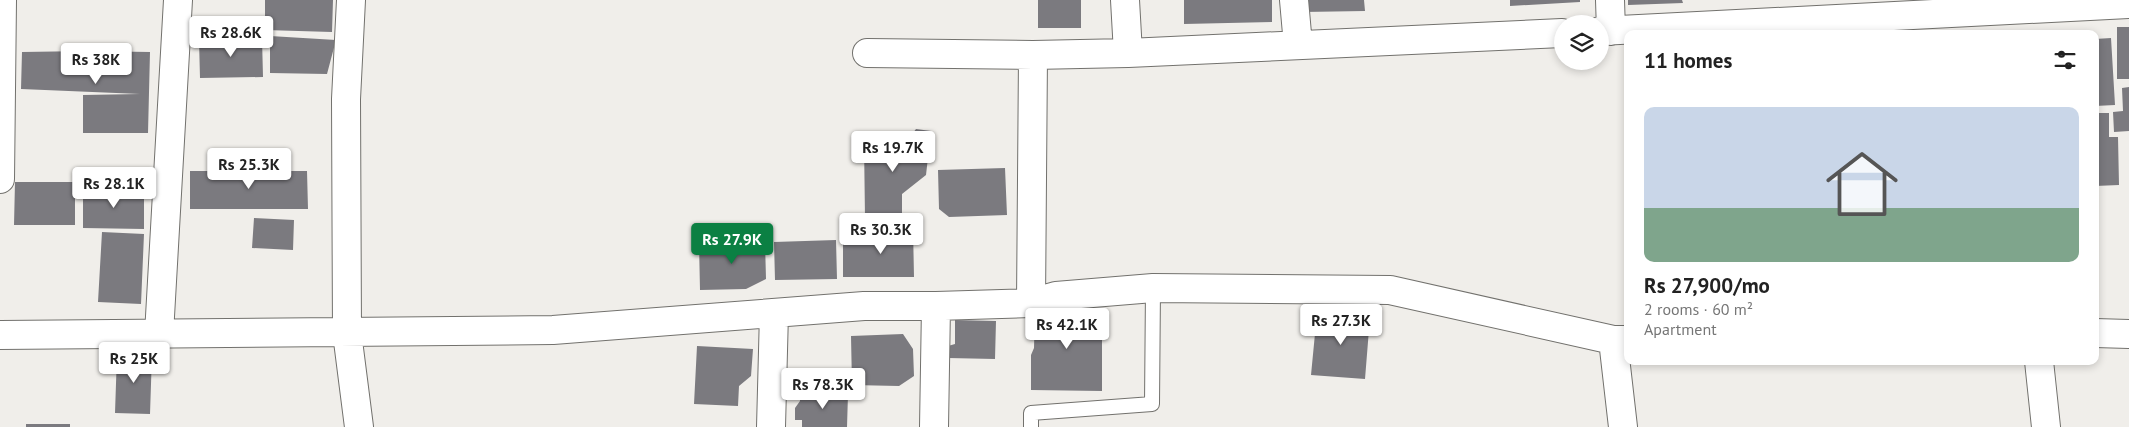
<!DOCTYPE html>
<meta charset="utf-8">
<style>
body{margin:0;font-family:"PT Sans",sans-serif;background:#f6f6f6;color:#222;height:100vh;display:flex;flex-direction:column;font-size:19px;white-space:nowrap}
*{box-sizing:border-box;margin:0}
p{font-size:16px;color:#767676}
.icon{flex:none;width:28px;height:28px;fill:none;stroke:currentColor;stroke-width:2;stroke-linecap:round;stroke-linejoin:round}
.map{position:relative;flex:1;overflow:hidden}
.sheet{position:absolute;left:1624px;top:30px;width:475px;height:335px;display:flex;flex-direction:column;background:#fff;border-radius:10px;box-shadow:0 2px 8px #0003}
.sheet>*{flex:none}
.controls{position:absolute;left:1554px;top:15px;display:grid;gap:10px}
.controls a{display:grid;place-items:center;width:55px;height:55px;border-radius:50%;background:#fff;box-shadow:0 2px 8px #0003;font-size:25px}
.price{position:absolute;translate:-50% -42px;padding:0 11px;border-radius:5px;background:#fff;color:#222;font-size:16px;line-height:32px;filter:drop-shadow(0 1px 2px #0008)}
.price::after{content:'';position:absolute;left:50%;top:30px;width:15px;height:11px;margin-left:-8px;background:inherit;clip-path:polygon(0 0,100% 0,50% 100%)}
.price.selected{background:#0b8043;color:#fff}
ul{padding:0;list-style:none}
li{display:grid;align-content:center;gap:10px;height:265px;padding:0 20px}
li+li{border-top:1px solid #e0e0e0}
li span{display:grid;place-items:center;height:155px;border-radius:10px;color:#555}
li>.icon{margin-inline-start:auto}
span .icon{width:90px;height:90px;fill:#fffc;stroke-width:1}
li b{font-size:21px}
h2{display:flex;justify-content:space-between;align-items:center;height:60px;padding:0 20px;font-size:21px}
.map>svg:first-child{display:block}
.building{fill:#7b7a7f}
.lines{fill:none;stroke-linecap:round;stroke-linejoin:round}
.service-casing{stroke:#72716d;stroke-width:16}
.minor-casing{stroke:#72716d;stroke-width:30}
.service{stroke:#fff;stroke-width:14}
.minor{stroke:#fff;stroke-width:28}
</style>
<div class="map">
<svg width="2129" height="427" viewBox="0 0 2129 427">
<rect width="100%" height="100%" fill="#f0eeea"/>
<path class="building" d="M265 0H333L332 32 265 30Z
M1038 0H1081V28H1038Z
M1184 0H1272V22L1184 24Z
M1303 0H1364L1365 11 1303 12Z
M1510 0H1580V2L1510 6Z
M1628 0H1682L1683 3 1628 5Z
M2117 27H2129V79H2117Z
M270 36 336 40 327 74 270 73Z
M262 38 263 77 200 78 199 40Z
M2111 38 2115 105 2095 106V39Z
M87 51 150 52 148 133H83V95L140 94 21 89 22 52Z
M2129 87V131L2114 132 2113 112 2123 111 2122 88Z
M2095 113H2109V137H2118L2119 185 2095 186Z
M916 129 931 131 926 175 902 194V218H865L864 142H906Z
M1005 168 1007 215 949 217 939 209 938 170Z
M190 171H307L308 209H190Z
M15 182H75V225H14Z
M83 189 144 190V229L83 228Z
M254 218 294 220 293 250 252 248Z
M890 228H913L914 277H843V241L870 240Z
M102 232 144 234 141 304 98 302Z
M836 240 837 279 775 280 774 242Z
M765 242 766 279 746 289 700 290 699 243Z
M1035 308 1102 309V391L1031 390V355L1034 348Z
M1317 313 1370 317 1365 379 1311 375Z
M955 320 996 321 995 359 948 358V346L955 344Z
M903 334 913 349 914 376 899 386 852 385 851 336Z
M697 346 753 349 751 376 739 386 738 406 694 404Z
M117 354H152L150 414 115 413Z
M800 393 848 394 847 427H802V420H795V408L800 401Z
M26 424H70V427H26Z"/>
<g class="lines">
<defs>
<path id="service" d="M1031 427V413L1152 404 1153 288"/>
<path id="minor" d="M351 0 346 99 347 333 359 427
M1125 0 1128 53
M1294 0 1298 45
M1610 0 1611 31
M1600 31 2129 4
M867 53 1033 55 1128 53 1562 33
M0 179 2 0
M1031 303 1033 55
M2095 333 2129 334
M159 334 178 0
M0 335 553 330 864 306H936L1031 303 1056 296 1153 288 1390 290 1613 340
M2039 361 2046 427
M771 427 774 313
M934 427 936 306
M1623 427 1613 340H1628"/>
</defs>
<use href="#service" class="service-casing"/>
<use href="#minor" class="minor-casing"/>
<use href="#service" class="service"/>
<use href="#minor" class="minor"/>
</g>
</svg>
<div class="controls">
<a><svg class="icon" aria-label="layers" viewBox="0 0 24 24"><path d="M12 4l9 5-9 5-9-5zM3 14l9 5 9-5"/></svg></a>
</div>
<b class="price" style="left:231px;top:58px">Rs 28.6K</b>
<b class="price" style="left:96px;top:85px">Rs 38K</b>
<b class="price" style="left:893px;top:173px">Rs 19.7K</b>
<b class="price" style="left:249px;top:190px">Rs 25.3K</b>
<b class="price" style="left:114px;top:209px">Rs 28.1K</b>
<b class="price" style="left:881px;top:255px">Rs 30.3K</b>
<b class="price selected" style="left:732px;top:265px">Rs 27.9K</b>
<b class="price" style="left:1341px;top:346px">Rs 27.3K</b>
<b class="price" style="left:1067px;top:350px">Rs 42.1K</b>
<b class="price" style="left:134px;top:384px">Rs 25K</b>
<b class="price" style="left:823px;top:410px">Rs 78.3K</b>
<section class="sheet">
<h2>11 homes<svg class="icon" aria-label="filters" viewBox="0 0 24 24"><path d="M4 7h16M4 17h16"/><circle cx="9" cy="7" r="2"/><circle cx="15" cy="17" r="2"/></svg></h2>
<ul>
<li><span style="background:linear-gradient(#c9d6e8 65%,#7fa58c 0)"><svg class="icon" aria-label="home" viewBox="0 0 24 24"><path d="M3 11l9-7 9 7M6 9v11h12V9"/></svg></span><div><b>Rs 27,900/mo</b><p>2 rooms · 60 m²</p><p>Apartment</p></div></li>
</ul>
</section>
</div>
